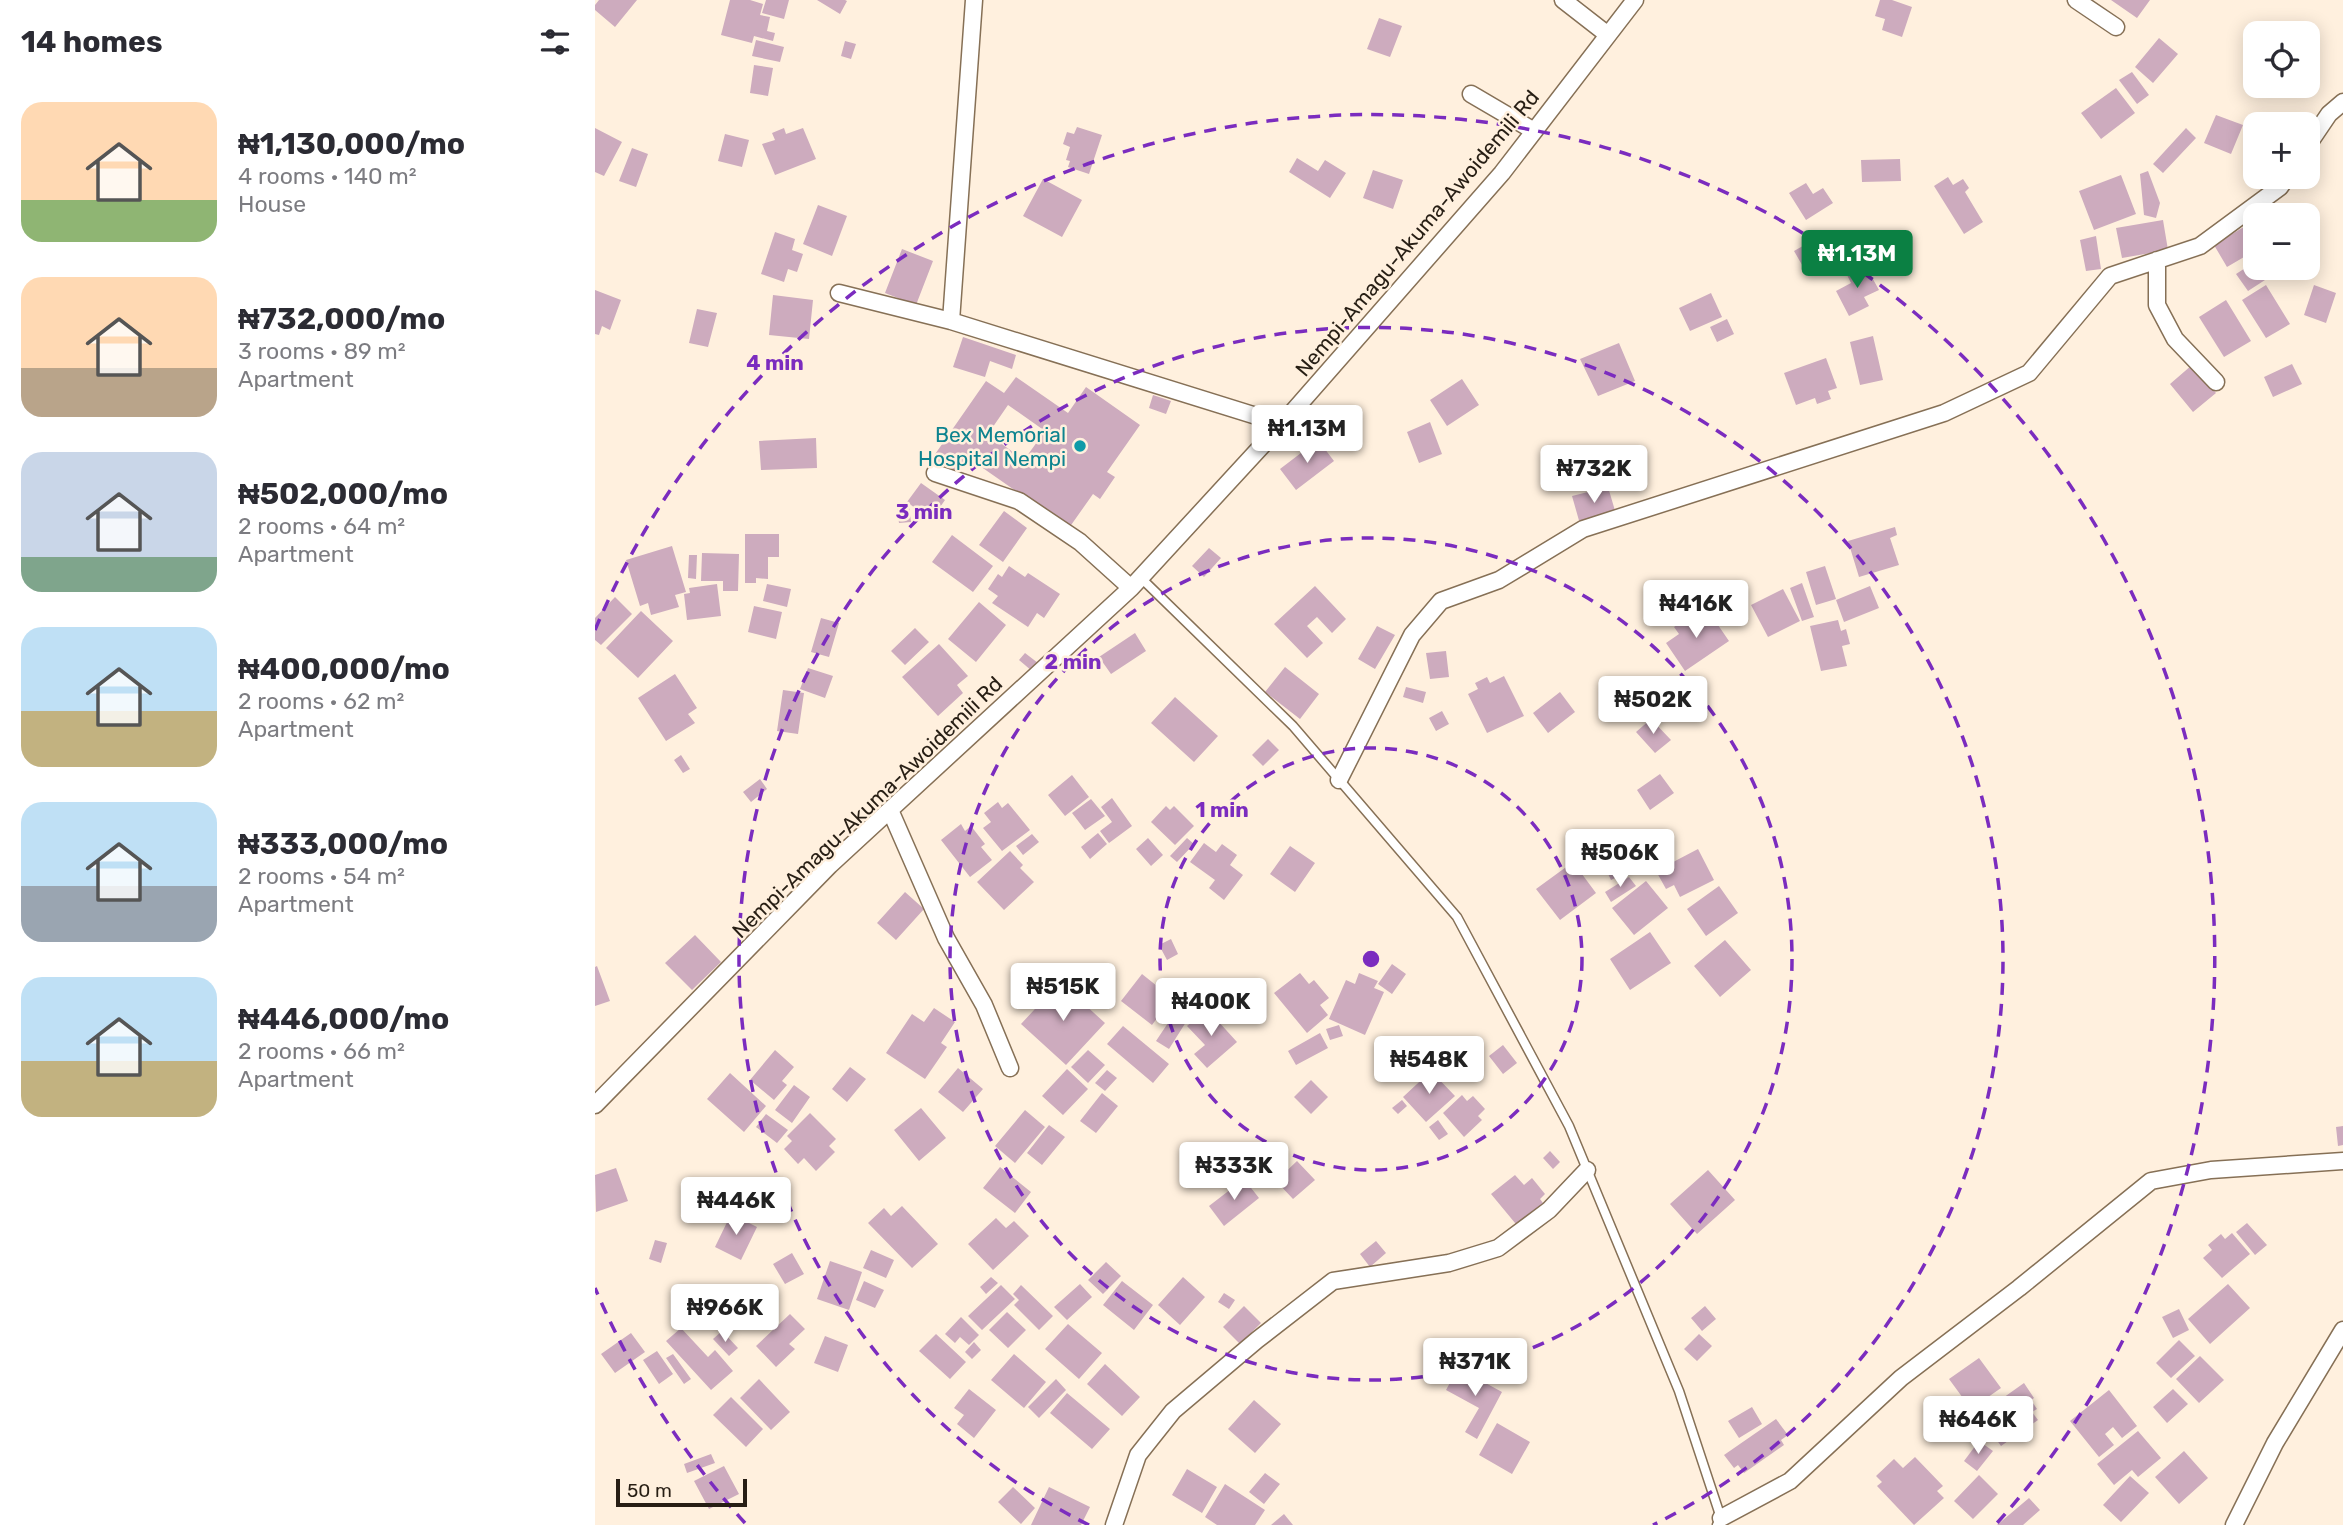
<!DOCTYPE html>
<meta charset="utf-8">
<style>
body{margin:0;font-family:Rubik,sans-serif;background:#f7f7f7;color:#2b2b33;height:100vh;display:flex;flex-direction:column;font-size:26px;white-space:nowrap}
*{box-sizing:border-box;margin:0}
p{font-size:23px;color:#7c7c81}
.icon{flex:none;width:38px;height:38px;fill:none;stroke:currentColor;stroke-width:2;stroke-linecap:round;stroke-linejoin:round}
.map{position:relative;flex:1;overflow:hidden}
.sheet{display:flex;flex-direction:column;background:#fff;width:595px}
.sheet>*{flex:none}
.fabs{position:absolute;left:1648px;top:21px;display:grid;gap:14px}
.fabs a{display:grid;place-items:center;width:77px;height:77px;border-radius:14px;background:#fff;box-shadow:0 4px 18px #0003;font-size:35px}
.scale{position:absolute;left:21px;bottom:18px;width:131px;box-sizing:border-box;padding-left:7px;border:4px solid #271e14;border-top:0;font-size:19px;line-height:24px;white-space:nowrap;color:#271e14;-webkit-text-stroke:5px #fff0de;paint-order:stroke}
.price{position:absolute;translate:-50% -60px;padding:0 16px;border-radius:7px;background:#fff;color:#222;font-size:23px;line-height:46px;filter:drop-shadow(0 2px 4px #0008)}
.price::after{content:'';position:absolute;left:50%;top:42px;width:21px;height:16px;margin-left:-10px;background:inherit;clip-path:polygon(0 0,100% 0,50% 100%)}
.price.selected{background:#0b8043;color:#fff}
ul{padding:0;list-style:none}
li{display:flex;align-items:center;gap:21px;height:175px;padding:0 21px}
li span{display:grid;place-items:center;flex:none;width:196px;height:140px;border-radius:21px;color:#555}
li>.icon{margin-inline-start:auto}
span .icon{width:84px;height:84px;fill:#fffc;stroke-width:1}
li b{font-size:30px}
h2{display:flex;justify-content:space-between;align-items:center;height:84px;padding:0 21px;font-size:30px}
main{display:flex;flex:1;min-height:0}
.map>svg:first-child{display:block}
.building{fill:#cdabbe;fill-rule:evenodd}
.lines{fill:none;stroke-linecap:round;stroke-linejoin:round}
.service-casing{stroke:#867056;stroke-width:11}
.minor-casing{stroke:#867056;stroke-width:19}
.service{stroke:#fff;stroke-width:8}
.minor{stroke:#fff;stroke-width:16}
.ring{fill:none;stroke:#7b2cbf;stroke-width:3.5;stroke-dasharray:12 9}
.culture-dot{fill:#0f9aa8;stroke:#fff0de;stroke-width:2.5}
.labels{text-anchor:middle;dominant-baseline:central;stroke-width:5;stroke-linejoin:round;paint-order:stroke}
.street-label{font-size:21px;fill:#271e14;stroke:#fff0de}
.culture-label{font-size:21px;fill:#0d838f;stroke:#fff0de;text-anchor:end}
.centre{fill:#7b2cbf;stroke:#fff0de;stroke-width:3.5}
.ring-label{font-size:21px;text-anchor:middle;font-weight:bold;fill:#7b2cbf;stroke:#fff0de;stroke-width:5;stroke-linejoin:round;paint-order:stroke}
</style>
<main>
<section class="sheet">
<h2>14 homes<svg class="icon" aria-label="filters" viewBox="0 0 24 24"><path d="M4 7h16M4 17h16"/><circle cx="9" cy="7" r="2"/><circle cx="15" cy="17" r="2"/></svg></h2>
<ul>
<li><span style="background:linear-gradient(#ffd9b3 70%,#8fb573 0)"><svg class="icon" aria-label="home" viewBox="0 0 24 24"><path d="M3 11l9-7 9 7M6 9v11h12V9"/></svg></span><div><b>₦1,130,000/mo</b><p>4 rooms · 140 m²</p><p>House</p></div></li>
<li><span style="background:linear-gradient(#ffd9b3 65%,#b9a48a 0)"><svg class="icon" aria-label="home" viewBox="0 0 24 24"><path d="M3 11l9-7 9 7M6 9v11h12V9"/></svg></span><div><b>₦732,000/mo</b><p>3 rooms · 89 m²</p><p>Apartment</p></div></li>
<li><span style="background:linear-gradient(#c9d6e8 75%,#7fa58c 0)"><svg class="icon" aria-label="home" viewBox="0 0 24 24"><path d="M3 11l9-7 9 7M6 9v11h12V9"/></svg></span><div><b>₦502,000/mo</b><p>2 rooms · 64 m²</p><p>Apartment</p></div></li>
<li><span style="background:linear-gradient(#bfe0f5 60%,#c2b280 0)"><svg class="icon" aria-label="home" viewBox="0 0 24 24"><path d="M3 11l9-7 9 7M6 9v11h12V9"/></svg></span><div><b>₦400,000/mo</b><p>2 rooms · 62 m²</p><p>Apartment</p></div></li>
<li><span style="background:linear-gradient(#bfe0f5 60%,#9aa5b1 0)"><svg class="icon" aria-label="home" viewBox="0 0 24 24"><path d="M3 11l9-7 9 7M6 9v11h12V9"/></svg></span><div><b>₦333,000/mo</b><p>2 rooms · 54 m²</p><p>Apartment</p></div></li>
<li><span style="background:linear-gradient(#bfe0f5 60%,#c2b280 0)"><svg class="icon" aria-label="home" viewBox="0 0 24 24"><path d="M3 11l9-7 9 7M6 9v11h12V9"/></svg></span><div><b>₦446,000/mo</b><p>2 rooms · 66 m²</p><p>Apartment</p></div></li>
</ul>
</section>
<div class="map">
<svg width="1748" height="1525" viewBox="0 0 1748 1525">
<rect width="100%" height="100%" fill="#fff0de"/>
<path class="building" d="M4 0H42L20 27 0 10V5Z
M135 0H155L168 4 165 15 175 17 172 31 180 33 178 41 159 36 157 43 126 35Z
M171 0H194L189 19 167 13Z
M222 0H250L252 1 245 14Z
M1285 0H1297L1317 7 1307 37 1287 30 1290 19 1280 16Z
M1516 0H1555L1542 18Z
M784 18 807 26 795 57 772 49Z
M1564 38 1583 54 1558 83 1540 67Z
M161 40 189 47 185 62 157 56Z
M250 41 261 44 256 59 246 56Z
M159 65 178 68 173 96 155 93Z
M1537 72 1554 95 1542 104 1524 80Z
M1521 88 1540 113 1506 139 1486 113Z
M1621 115 1648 125 1636 154 1609 143Z
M482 127 507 135 494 174 473 167 475 161 471 160 475 147 468 144 472 132 479 134Z
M0 128 27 142 9 176 0 172Z
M189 128 191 134 208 128 221 159 180 175 167 144 180 140 177 133Z
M1591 128 1601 138 1568 173 1558 164Z
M130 134 154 140 147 167 123 161Z
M37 148 53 154 41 187 24 181Z
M702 158 723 171 730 160 751 173 735 198 694 172Z
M1305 159 1306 181 1267 182 1266 160Z
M778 170 808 180 798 209 768 198Z
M1553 171 1565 203 1561 218 1549 215 1545 174Z
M1526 175 1541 214 1499 230 1484 191Z
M1353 177 1358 185 1368 179 1374 188 1370 192 1388 222 1369 234 1339 186Z
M448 179 487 200 467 237 428 216Z
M1211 183 1218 194 1228 188 1238 203 1211 220 1194 193Z
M223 205 252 216 237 256 208 244Z
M1568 220 1573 250 1527 258 1521 228Z
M1652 225 1661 239V250L1632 267 1619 245Z
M1236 230 1247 250 1210 270 1199 251Z
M180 232 200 239 197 250 208 254 202 272 193 269 189 282 166 274Z
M1501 236 1506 269 1491 271 1485 240Z
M307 249 338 261 321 305 290 293Z
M1269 263 1284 290 1269 297 1274 306 1254 316 1241 291 1256 283 1251 273Z
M1658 263 1670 280 1653 291 1641 274Z
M1671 285 1695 324 1671 338 1647 300Z
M1719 285 1741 293 1731 323 1709 315Z
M0 290 26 300 15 330 7 326 4 335 0 334Z
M1116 293 1127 317 1095 331 1084 308Z
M178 295 218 300 214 339 174 335Z
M1631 300 1656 341 1629 357 1604 317Z
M102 309 122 313 113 347 94 343Z
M1132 319 1139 334 1122 342 1115 327Z
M1278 336 1288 380 1265 385 1255 342Z
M368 337 421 355 417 369 395 361 390 377 358 367Z
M1024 343 1040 381 1003 396 985 359Z
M1231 358 1242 388 1233 391 1236 399 1222 404 1220 398 1201 405 1189 373Z
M1697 364 1707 384 1678 397 1669 377Z
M1597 365 1621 393 1598 412 1575 384Z
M421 377 473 413 491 387 545 425 512 472 520 477 505 499 498 494 474 528 372 457 359 476 336 460 391 381 409 393ZM413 405 450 431 429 460 393 434Z
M867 379 884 405 852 426 835 400Z
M558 395 576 401 571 414 554 408Z
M835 422 847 454 824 463 812 432Z
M221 438 222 468 166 470 164 441Z
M723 440 739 461 701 490 685 469Z
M326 483 350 500 336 520 312 502Z
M1013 487 1021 514 985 524 977 496Z
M314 506 316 522 304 523 302 508Z
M409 511 432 528 408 562 384 545Z
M1300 527 1302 535 1295 538 1304 565 1264 577 1253 541Z
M150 534H184V557H173V579L161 578V583H150Z
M357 535 398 566 378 592 337 562Z
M77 546 91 592 80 595 84 607 56 615 53 603 45 606 31 560Z
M614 548 626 558 609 577 597 566Z
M107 553 144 554 143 591H128V581H106Z
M94 555H102L101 579 93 578Z
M414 566 430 577 433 573 465 594 449 618 442 613 433 627 397 603 403 596 393 589 403 574 407 577Z
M1230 566 1241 599 1221 605 1211 572Z
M1207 583 1219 617 1207 621 1195 588Z
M122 584 126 616 92 620 89 594 95 593 94 588Z
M172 584 196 589 192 607 168 601Z
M720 586 751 619 737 633 722 617 712 626 728 643 712 658 679 624Z
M1275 586 1284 608 1249 622 1241 600Z
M1188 589 1205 621 1173 637 1156 605Z
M20 597 37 614 6 645 0 640V618Z
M384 602 411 625 381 662 353 639Z
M159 606 187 612 181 639 153 632Z
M46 611 78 641 43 678 11 648Z
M1114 612 1134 641 1090 671 1071 643 1084 634 1079 627 1096 615 1100 622Z
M226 618 244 623 234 657 216 652Z
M1243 620 1246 631 1251 629 1255 644 1247 646 1252 666 1226 671 1215 626Z
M782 626 800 635 780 669 763 659Z
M320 628 334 642 310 665 296 651Z
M540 633 551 651 516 674 504 657Z
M344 644 373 676 362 685 368 693 343 716 307 677Z
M851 651 854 677 835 679 831 653Z
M430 653 443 663 437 671 424 660Z
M690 667 724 694 705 719 670 692Z
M213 668 238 676 230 698 205 689Z
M80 674 102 708 93 714 100 723 71 741 43 698Z
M909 676 929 716 892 733 873 694 883 689 880 683 892 677 895 683Z
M811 687 831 692 828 703 808 697Z
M188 690 209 693 203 734 182 731Z
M965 692 980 712 953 733 938 713Z
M580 697 623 736 599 762 556 723Z
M847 711 854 724 841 731 834 718Z
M1056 719 1076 740 1060 753 1041 732Z
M673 739 684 750 668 766 657 755Z
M86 755 95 769 88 773 79 760Z
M1065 774 1079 793 1055 810 1042 790Z
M477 775 494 797 470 816 453 795Z
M165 779 172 789 156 802 148 792Z
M517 798 537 826 514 843 505 831 517 822 506 807Z
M496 799 510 816 490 830 477 813Z
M403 802 407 808 413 803 435 830 407 851 388 828 396 822 389 813Z
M571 806 575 810 579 806 599 826 580 845 556 822Z
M366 824 370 831 376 826 390 844 386 847 397 860 375 877 346 840Z
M503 833 512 844 495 859 486 847Z
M437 834 444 842 428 855 421 846Z
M1066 834 1076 858 1050 869 1046 857 1054 854 1049 841Z
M1019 837 1036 870 1016 880 1000 847Z
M553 838 568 855 556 866 541 849Z
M592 838 599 844 582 862 575 856Z
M609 843 621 852 627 844 642 855 635 865 648 875 629 900 614 888 620 880 595 862Z
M695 846 720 863 700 892 675 874Z
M1103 849 1119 880 1085 897 1079 885 1071 889 1061 871Z
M415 851 428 865 425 868 439 882 409 910 382 882Z
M978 862 1001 893 965 920 941 889Z
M1034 877 1041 886 1016 902 1010 892Z
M1051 881 1073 908 1039 935 1017 908Z
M1124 886 1143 913 1111 936 1092 909Z
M310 892 329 909 301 940 282 923Z
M1055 932 1076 963 1035 990 1015 959Z
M100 935 126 962 97 990 70 963Z
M576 939 583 954 572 960 564 945Z
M1130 940 1156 970 1125 997 1099 966Z
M797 964 811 974 797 994 783 984Z
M2 966 15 1001 0 1006V967Z
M705 973 714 984 719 980 734 998 725 1005 733 1015 712 1033 679 993Z
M764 973 783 981 779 988 789 992 770 1035 734 1019 751 980 760 984Z
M547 974 577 998 557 1025 526 1001Z
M465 982 510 1023 471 1065 426 1024Z
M339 1008 360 1022 346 1043 352 1047 330 1079 291 1053 317 1014 329 1022Z
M612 1009 642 1042 612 1068 599 1054 610 1045 592 1026Z
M579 1014 591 1022 574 1049 561 1041Z
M744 1025 748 1036 735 1040 731 1029Z
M528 1026 574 1064 558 1083 512 1044Z
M725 1033 733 1048 701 1065 693 1051Z
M908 1045 922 1063 908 1074 894 1056Z
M180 1050 199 1067 187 1081 192 1085 179 1100 155 1080Z
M493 1050 510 1065 493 1083 476 1067Z
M255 1067 271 1079 252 1102 237 1089Z
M363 1068 388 1089 368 1112 343 1092Z
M472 1069 493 1089 468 1115 447 1096Z
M512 1070 522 1078 510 1091 500 1083Z
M836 1071 860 1096 831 1122 808 1097Z
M135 1073 171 1106 149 1132 112 1099Z
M716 1080 733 1097 716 1114 699 1097Z
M199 1085 215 1097 197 1123 180 1110Z
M507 1093 523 1106 501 1133 485 1121Z
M867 1095 872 1101 878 1096 890 1109 883 1116 887 1120 869 1137 848 1113Z
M807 1100 812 1106 803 1114 797 1108Z
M326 1108 351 1138 324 1161 299 1130Z
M430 1110 450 1127 420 1163 400 1146Z
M215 1113 241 1139 234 1146 240 1152 221 1171 209 1158 203 1164 189 1149 197 1141 192 1136Z
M171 1114 193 1130 182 1143 161 1127Z
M843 1120 853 1134 844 1140 834 1127Z
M454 1125 470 1137 447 1165 432 1153Z
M1748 1126V1145L1743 1146 1741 1127Z
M955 1151 965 1162 958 1169 948 1158Z
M702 1161 720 1180 698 1199 681 1181Z
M405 1167 436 1192 420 1213 388 1188Z
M21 1168 33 1201 1 1212 0 1175Z
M1113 1170 1140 1200 1102 1234 1075 1204Z
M920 1175 929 1185 937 1178 950 1194 945 1199 951 1207 925 1229 896 1194Z
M649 1179 664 1198 629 1226 614 1206Z
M307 1206 343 1244 317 1268 273 1223 289 1208 296 1216Z
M136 1214 162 1227 146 1260 120 1247Z
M401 1218 411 1228 419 1221 434 1236 398 1270 373 1244Z
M1652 1223 1672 1245 1660 1255 1641 1232Z
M1637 1233 1655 1254 1627 1278 1608 1258 1617 1250 1613 1245 1626 1234 1630 1239Z
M60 1240 72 1243 66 1263 54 1259Z
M781 1241 791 1253 775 1267 765 1254Z
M276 1250 299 1260 291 1278 268 1268Z
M197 1253 209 1274 190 1284 178 1264Z
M235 1261 267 1272 254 1310 222 1299Z
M511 1262 526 1276 508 1294 493 1280Z
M396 1277 403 1283 391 1294 385 1287Z
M588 1277 610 1297 585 1325 563 1305Z
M269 1281 289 1290 280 1308 261 1300Z
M527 1281 558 1305 539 1330 508 1305Z
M485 1284 497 1297 472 1320 459 1307Z
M1633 1284 1655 1308 1615 1344 1593 1319Z
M406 1285 420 1299 387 1330 373 1316Z
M426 1285 458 1316 444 1330 419 1305 424 1300 418 1294Z
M629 1293 640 1300 634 1309 623 1302Z
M649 1306 666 1323 645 1344 628 1327Z
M1110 1306 1121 1319 1107 1331 1096 1318Z
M1584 1309 1594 1330 1578 1338 1567 1317Z
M412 1312 431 1330 413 1348 394 1330Z
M195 1314 210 1329 194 1344 200 1349 181 1367 161 1346Z
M366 1317 384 1335 374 1345 365 1337 360 1343 350 1334Z
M473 1324 507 1353 484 1379 450 1349Z
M86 1328 113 1357 120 1350 138 1371 116 1390 71 1341Z
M127 1331 143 1348 134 1356 118 1339Z
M36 1333 50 1352 20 1373 6 1354Z
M341 1334 371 1362 355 1379 324 1351Z
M1104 1334 1117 1346 1102 1361 1089 1349Z
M230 1336 253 1345 243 1372 219 1363Z
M1584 1340 1600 1356 1576 1378 1561 1363Z
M379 1342 386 1350 377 1359 370 1352Z
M62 1351 78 1374 64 1384 48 1360Z
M78 1354 96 1379 89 1384 71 1358Z
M419 1354 451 1382 429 1408 396 1380Z
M1605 1356 1629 1380 1604 1403 1581 1379Z
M1384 1358 1406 1388 1376 1409 1354 1379Z
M510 1364 545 1397 527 1416 492 1384Z
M863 1368 907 1392 882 1439 870 1432 884 1408 851 1390Z
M164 1379 195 1412 176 1430 145 1398Z
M461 1379 471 1390 444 1418 433 1407Z
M1429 1383 1439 1398 1436 1400 1442 1409 1437 1412 1443 1420 1406 1446 1384 1415Z
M374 1389 401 1410 379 1438 362 1424 369 1415 359 1408Z
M1578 1389 1593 1404 1572 1423 1558 1407Z
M1514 1390 1542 1426 1527 1438 1518 1427 1510 1434 1519 1445 1504 1457 1475 1421Z
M472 1393 515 1429 497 1449 455 1413Z
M136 1397 168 1429 151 1447 118 1415Z
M659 1400 686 1424 660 1453 633 1429Z
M1157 1407 1167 1424 1144 1438 1133 1421Z
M1181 1419 1193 1435 1186 1440 1189 1445 1149 1473 1143 1465 1139 1468 1129 1455Z
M902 1423 935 1442 917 1474 884 1455Z
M1543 1431 1566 1458 1543 1477 1537 1470 1519 1485 1502 1464Z
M1384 1441 1398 1451 1382 1471 1369 1461Z
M1589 1451 1613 1478 1584 1504 1560 1477Z
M116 1454 120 1463 92 1473 89 1464Z
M1320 1457 1348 1486 1342 1491 1349 1498 1319 1525 1282 1486 1287 1482 1281 1476 1299 1459 1308 1468Z
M129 1466 144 1494 114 1509 99 1481Z
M592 1469 622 1487 607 1513 577 1495Z
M670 1473 685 1484 669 1504 654 1492Z
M1384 1475 1403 1494 1378 1519 1359 1501Z
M1535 1476 1554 1493 1526 1522 1508 1505Z
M630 1484 670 1510 660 1525H622L610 1517Z
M418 1487 440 1508 426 1524 403 1502Z
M454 1487 495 1507 486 1525H436Z
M1434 1498 1445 1510 1428 1525H1402Z
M689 1514 698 1525H676Z"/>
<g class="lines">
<defs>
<path id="service" d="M546 578 698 726 862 917 974 1126 1084 1391 1126 1518 1122 1525"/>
<path id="minor" d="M968 0 1013 35
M1481 0 1521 27
M876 94 939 131
M1713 145 1734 114 1748 102
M1562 260V305L1580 339 1621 382
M244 293 356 321 687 424
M356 321 379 0
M340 473 424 501 485 542 536 588
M744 780 817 635 846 601 904 580 988 529 1349 413 1434 373 1515 276 1605 246 1685 187 1692 177
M295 810 351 938 389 1005 415 1068
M0 1105 235 865 536 588 687 424 907 173 1040 0
M1126 1518 1195 1481 1306 1378 1424 1288 1556 1181 1616 1170 1748 1161
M519 1525 543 1455 578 1411 662 1340 738 1281 854 1263 903 1248 954 1210 992 1170
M1639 1525 1680 1443 1748 1330"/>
</defs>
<use href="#service" class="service-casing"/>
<use href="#minor" class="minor-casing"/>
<use href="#service" class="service"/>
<use href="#minor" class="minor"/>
</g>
<g class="ring">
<circle cx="776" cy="959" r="211"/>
<circle cx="776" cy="959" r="421"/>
<path d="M494 1525A632 632 0 1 1 1058 1525"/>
<path d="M150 1523A843 843 0 0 1 0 1288M0 630A843 843 0 1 1 1402 1523"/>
</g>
<circle class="culture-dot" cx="485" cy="446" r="7"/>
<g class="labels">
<g class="street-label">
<text transform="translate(822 233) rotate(-50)">Nempi-Amagu-Akuma-Awoidemili Rd</text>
<text transform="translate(272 807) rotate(-44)">Nempi-Amagu-Akuma-Awoidemili Rd</text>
</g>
<g class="culture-label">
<text x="471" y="434">Bex Memorial<tspan x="471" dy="24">Hospital Nempi</tspan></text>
</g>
</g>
<circle cx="776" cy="959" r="10" class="centre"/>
<g class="ring-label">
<text x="180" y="370">4 min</text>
<text x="329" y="519">3 min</text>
<text x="478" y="669">2 min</text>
<text x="627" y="817">1 min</text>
</g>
</svg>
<div class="fabs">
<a><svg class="icon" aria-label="locate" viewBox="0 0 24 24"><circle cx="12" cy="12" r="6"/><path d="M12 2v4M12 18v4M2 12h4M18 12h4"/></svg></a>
<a>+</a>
<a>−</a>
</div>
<div class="scale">50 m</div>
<b class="price selected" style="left:1262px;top:290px">₦1.13M</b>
<b class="price" style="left:712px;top:465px">₦1.13M</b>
<b class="price" style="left:999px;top:505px">₦732K</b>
<b class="price" style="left:1101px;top:640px">₦416K</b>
<b class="price" style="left:1058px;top:736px">₦502K</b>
<b class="price" style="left:1025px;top:889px">₦506K</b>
<b class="price" style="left:468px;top:1023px">₦515K</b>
<b class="price" style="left:616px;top:1038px">₦400K</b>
<b class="price" style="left:834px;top:1096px">₦548K</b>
<b class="price" style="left:639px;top:1202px">₦333K</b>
<b class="price" style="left:141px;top:1237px">₦446K</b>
<b class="price" style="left:130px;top:1344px">₦966K</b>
<b class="price" style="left:880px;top:1398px">₦371K</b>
<b class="price" style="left:1383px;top:1456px">₦646K</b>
</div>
</main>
